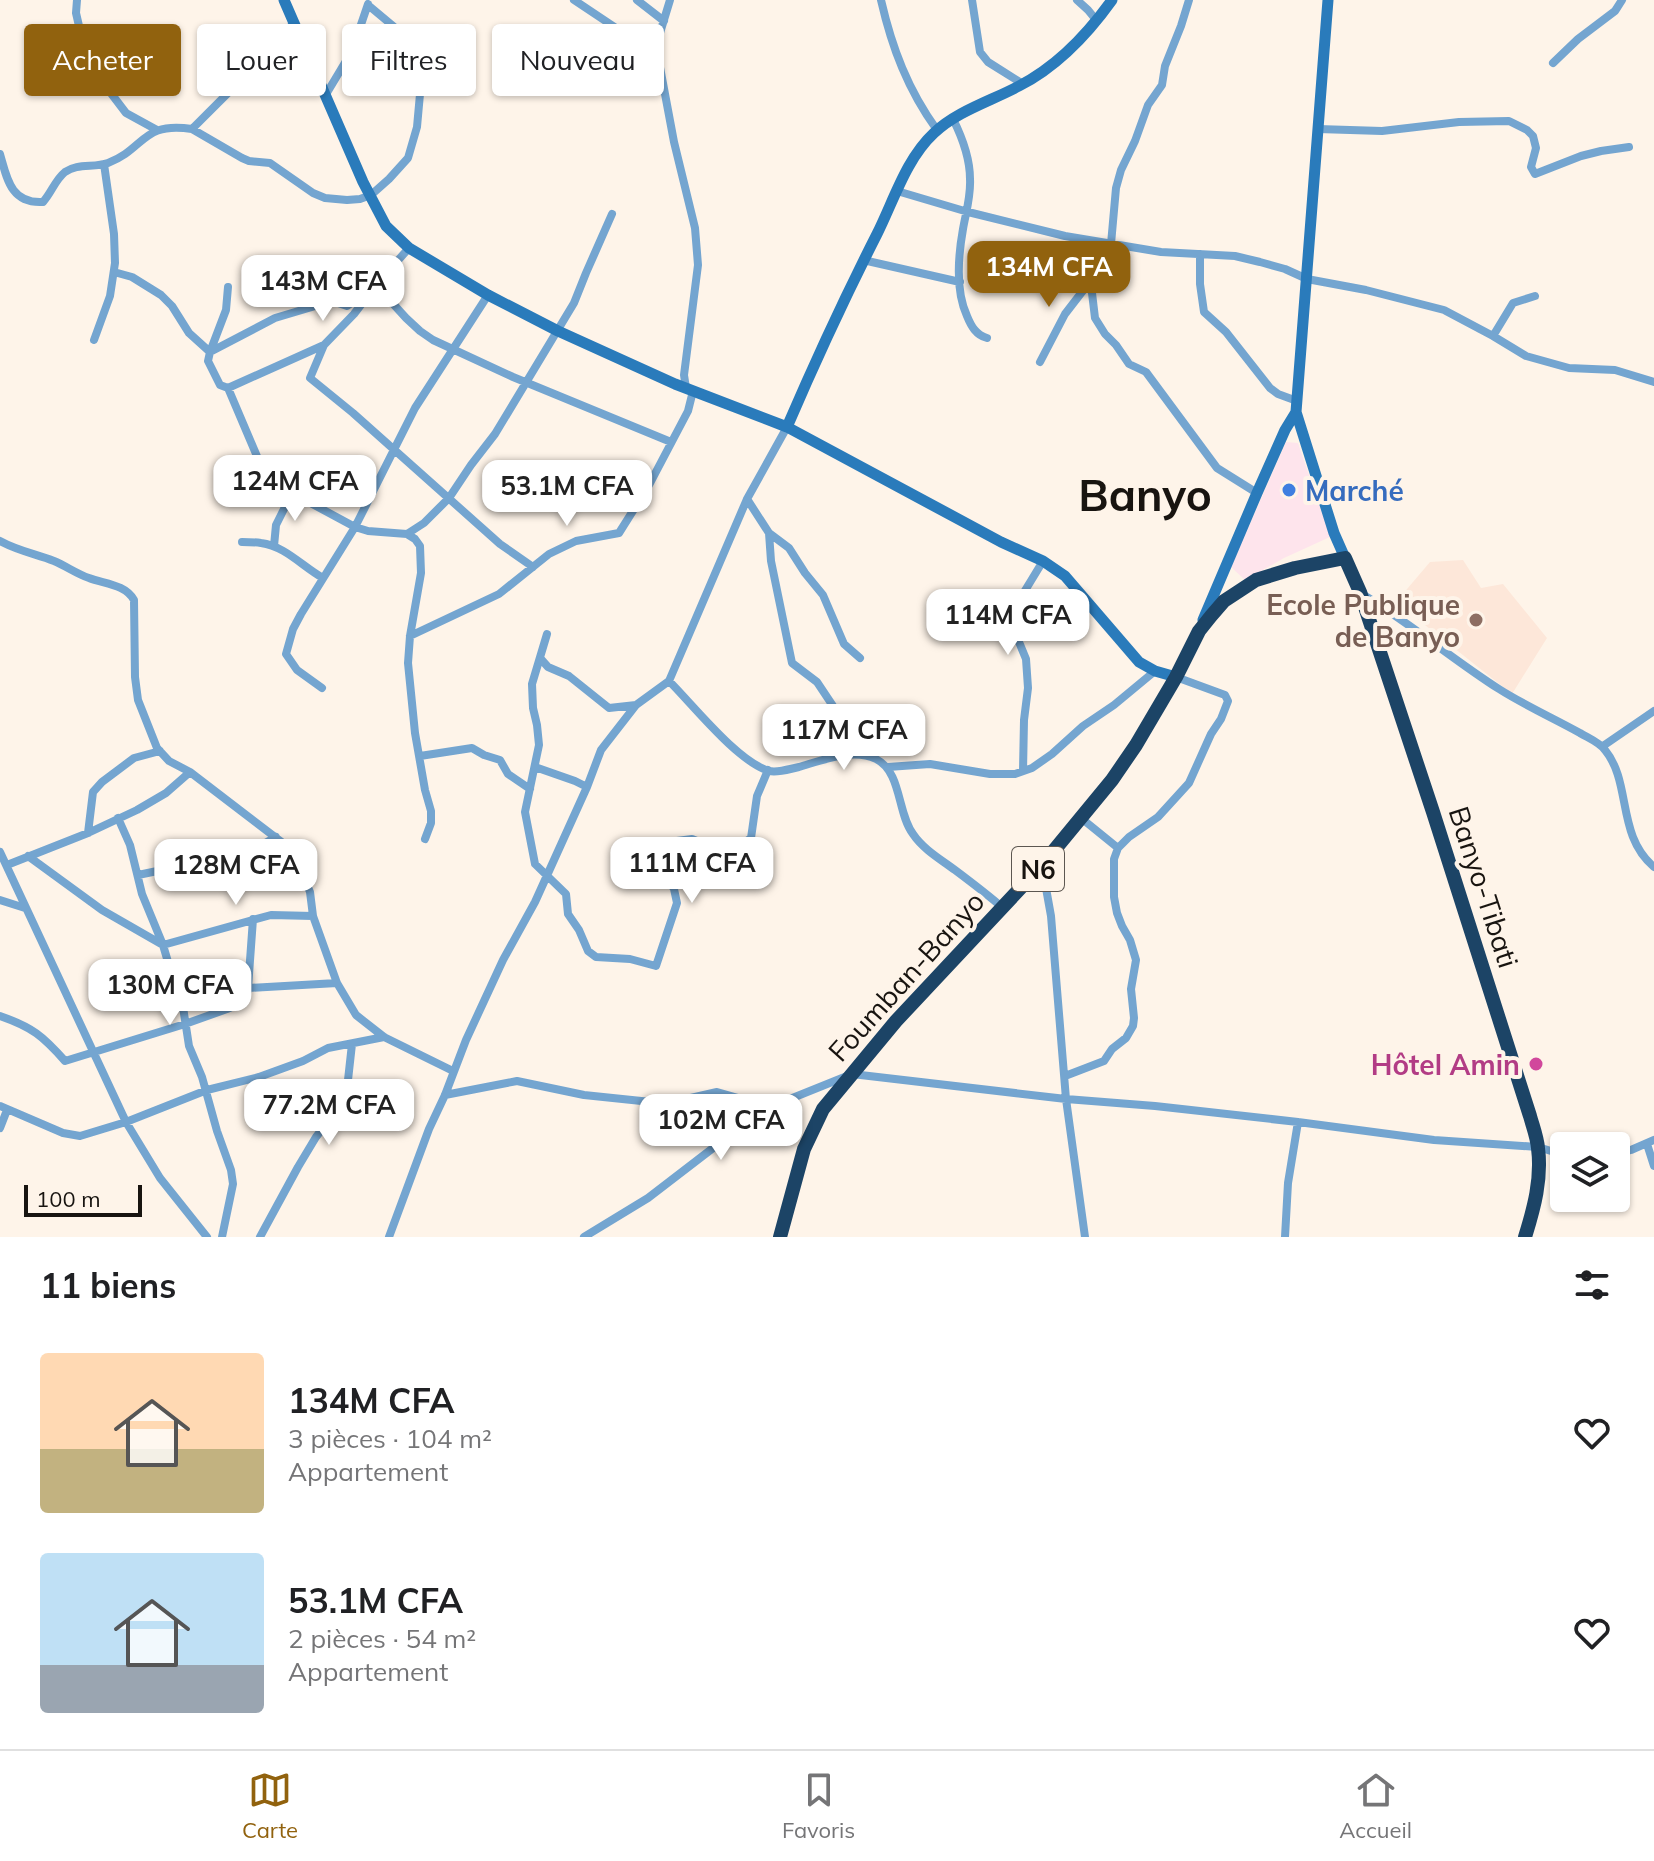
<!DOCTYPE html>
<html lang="fr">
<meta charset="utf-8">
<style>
body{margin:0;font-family:Mulish,sans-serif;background:#f6f6f6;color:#202124;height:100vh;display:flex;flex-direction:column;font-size:30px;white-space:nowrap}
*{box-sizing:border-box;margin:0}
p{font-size:26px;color:#757577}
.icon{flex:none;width:44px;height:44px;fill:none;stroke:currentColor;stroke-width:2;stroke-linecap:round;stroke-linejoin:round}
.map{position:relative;height:1237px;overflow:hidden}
.sheet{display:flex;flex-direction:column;background:#fff;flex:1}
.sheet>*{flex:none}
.top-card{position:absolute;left:24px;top:24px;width:800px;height:72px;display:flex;gap:16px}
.tools{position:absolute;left:1550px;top:1132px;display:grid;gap:16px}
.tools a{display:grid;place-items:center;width:80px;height:80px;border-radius:8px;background:#fff;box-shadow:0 2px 6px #0004;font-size:40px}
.scale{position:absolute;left:24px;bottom:20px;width:118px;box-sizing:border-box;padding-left:8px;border:4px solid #181410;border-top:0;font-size:22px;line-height:28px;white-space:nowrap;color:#181410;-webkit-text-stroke:6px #fef4e9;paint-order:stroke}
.price{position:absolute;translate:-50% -68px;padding:0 18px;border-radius:16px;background:#fff;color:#222;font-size:26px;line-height:52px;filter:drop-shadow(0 2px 4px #0008)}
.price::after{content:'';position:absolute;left:50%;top:48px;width:24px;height:18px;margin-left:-12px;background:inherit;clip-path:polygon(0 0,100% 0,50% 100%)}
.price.active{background:#91620e;color:#fff}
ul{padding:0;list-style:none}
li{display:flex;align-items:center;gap:24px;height:200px;padding:0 40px}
li span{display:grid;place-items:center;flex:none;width:224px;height:160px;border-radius:8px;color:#555}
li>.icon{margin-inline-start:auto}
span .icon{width:96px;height:96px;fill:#fffc;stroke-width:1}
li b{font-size:34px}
h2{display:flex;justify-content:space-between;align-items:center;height:96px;padding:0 40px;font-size:34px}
.pill{padding:0 28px;border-radius:8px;background:#fff;box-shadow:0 2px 6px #0004;font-size:28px;line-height:72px}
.pill.active{background:#91620e;color:#fff}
.tab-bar{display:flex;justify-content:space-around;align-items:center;height:112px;border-top:2px solid #e0e0e0;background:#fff;font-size:22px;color:#757577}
.tab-bar a{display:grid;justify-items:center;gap:4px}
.tab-bar .active{color:#91620e}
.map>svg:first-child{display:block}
.commercial{fill:#fee4ec}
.education{fill:#fde7d9}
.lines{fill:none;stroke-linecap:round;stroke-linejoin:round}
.street{stroke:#74a5d0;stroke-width:8}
.secondary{stroke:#2a7bbb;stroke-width:11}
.highway{stroke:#1c4466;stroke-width:14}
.shop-dot{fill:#3f7fe0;stroke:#fef4e9;stroke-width:3}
.education-dot{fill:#8d6e63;stroke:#fef4e9;stroke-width:3}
.hotel-dot{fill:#d1479c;stroke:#fef4e9;stroke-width:3}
.labels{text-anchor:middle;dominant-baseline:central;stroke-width:8;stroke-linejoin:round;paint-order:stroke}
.shield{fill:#fef4e9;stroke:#5d5751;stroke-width:2}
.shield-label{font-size:26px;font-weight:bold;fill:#181410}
.shop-label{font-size:28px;font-weight:bold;fill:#366cbe;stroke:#fef4e9;text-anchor:start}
.education-label{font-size:28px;font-weight:bold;fill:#785e54;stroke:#fef4e9;text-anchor:end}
.street-label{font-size:28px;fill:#181410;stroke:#fef4e9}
.hotel-label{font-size:28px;font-weight:bold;fill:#b23c85;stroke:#fef4e9;text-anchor:end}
.town-label{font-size:44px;font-weight:bold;fill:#181410;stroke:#fef4e9}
</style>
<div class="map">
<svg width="1654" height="1237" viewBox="0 0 1654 1237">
<rect width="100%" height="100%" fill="#fef4e9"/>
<path class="commercial" d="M1286 442 1298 443 1330 537 1284 558 1245 580 1231 567Z"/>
<path class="education" d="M1463 560 1481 588 1503 584 1547 638 1512 694 1396 602 1430 562Z"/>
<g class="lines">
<path class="street" d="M77 0 76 13 82 39 110 92 126 113 157 130
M574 0 622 32 656 46
M637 0 664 21
M670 0 656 46 674 142 695 228 698 265 684 375 686 388
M881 0C892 48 908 90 937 130
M972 0 980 52 988 62 1023 84
M1077 0 1088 10 1097 21
M1189 0 1181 26 1165 66 1162 85 1148 105 1135 141 1121 170 1116 188 1111 244 1093 278 1092 293 1095 318 1105 334 1116 345 1129 364 1146 372 1217 468 1257 493
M1553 63 1578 39 1615 11 1622 0
M325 96 352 51 368 4
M953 119C962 137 970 159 970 179 971 196 966 212 963 229 958 257 955 290 967 316 971 326 976 335 987 338
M192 129 279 42 294 22
M1318 129 1382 131 1459 122 1509 121 1527 130 1533 136 1536 148 1531 167 1535 174 1581 156 1601 151 1629 147
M0 154C7 179 11 204 43 202 52 192 55 180 65 172 77 163 94 168 108 163 145 149 142 121 192 129L242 158 249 161 270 163 313 193 325 198 347 200 360 199 371 195 389 179 408 158 417 127 422 72 411 41 368 5
M897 191 968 212 1065 236 1161 252 1235 256 1260 262 1285 269 1307 279 1366 290 1444 310 1493 336 1526 356 1569 368 1615 370 1654 382
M1200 254V284L1204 312 1226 332 1270 388 1278 394 1297 401
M863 260 960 282
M114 272 132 277 161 295 172 306 189 333 210 352 208 361 220 385 228 388 259 461 292 493 355 527 368 531 407 534 415 539 420 546 421 573 410 636 408 663 415 733 425 790 431 811V823L425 839
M1493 336 1513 303 1535 296
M94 340 110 296 115 263 114 234 104 164
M324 345 310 378 353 413 500 544 533 567
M210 352 275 318 332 301 347 306 376 285 406 318 420 331 433 340 513 377 671 442
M210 352 226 310 228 287
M1040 362 1065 314 1092 279
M228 388 324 345 354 314 376 285 409 248
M747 499 769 533 771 561 792 663 817 682 839 715 855 754
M769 533 789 548 805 573 823 595 844 644 860 658
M407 534 424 523 449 498 471 465 495 434 574 303 586 273 612 214
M0 541C18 551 36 554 54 561 66 566 77 574 89 578 104 584 125 584 134 600L135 677 138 700 157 748 169 761 190 772 292 850 310 892 313 916 337 983 356 1015 384 1037 453 1071
M242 542C248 542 255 542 261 543 285 546 303 567 323 578
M274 546 276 525 292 493
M1362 594C1410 623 1452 659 1499 689 1524 705 1553 718 1580 733 1588 738 1599 742 1605 750 1632 783 1616 835 1654 867
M547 634 532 684 533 708 537 725 539 745 525 812 535 864 566 894 568 914 579 930 588 951 596 957 630 959 656 966 677 903 674 889 661 868 654 844 692 839 722 851 739 846 751 838 757 796 768 770
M410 636 499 594 549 554 576 541 619 533 648 487 688 411 693 391
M540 658 548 667 569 676 609 708 636 705
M669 681C694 706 737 761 769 771 779 773 789 769 799 767 823 760 853 748 876 759 902 772 897 813 913 834 923 849 940 859 955 870 971 882 987 894 1003 908
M322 688 297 670 286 654 293 629 301 614 355 527 415 408 488 295
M1603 746 1654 711
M420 756 472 748 484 755 500 760 508 774 530 789
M535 767 575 781 587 787
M888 767 930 764 990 774H1015L1032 768 1052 754 1083 726 1114 705 1155 671
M1023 771 1024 720 1028 688 1026 659 1019 642 1012 612 1043 561
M118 818 130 845 142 894 163 945 173 979 181 994 189 1046 202 1077 217 1131 231 1170 233 1184 222 1237
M1081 818 1118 848
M88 833 93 792 102 782 134 758 160 751
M0 852 126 1122 160 1178 207 1237
M28 856 102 910 163 945 271 915 313 916
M7 865 88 833 137 810 166 793 190 772
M1042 866 1051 916 1066 1099 1085 1237
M138 875 191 864H205L227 858 258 847 276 837
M0 900 25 908
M248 988 253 919
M0 1016C32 1027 43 1036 65 1061L185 1024 227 1009 241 1003 246 998 248 988 337 983
M1065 1076 1104 1061 1112 1049 1126 1038 1133 1026 1134 1018 1131 989 1136 960 1130 940 1122 926 1117 913 1114 897V859L1118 848 1129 837 1158 817 1189 783 1211 734 1221 719 1228 701 1225 695 1176 677
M445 1095 517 1081 584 1095 651 1102H673L717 1092 770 1107
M0 1106 63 1133 80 1136 126 1122 207 1090 259 1077 303 1061 328 1048 384 1037
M0 1128 7 1110
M1647 1144 1654 1166
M1616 1154 1631 1150 1654 1140
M260 1237 298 1167 316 1137 334 1114 344 1096 348 1080 352 1044
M389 1237 429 1129 445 1095 466 1040 503 960 535 902 587 787 601 750 636 705 669 681 747 499 787 427
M584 1237 648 1198 730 1135 770 1107 852 1074 1066 1099 1155 1106 1298 1122 1434 1140 1538 1147 1564 1155
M1285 1237 1288 1183 1298 1122"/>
<path class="secondary" d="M284 0 363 182 386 226 409 248 488 295 558 331 675 384 787 427 1001 542 1043 561 1065 576 1139 662 1155 671 1176 677
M1328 0 1296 412 1334 533 1345 558
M787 427C815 362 845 297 877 234 894 200 906 159 934 133 957 111 991 101 1019 86 1058 66 1087 35 1112 0
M1203 620 1257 493 1285 430 1296 412"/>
<path class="highway" d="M780 1237 804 1149 823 1109 896 1021 1042 865 1112 780 1136 745 1176 677 1199 631 1211 616 1224 601 1256 580 1295 568 1345 558 1360 592 1433 812 1530 1116C1533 1127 1537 1137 1538 1148 1542 1179 1534 1208 1525 1237"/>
</g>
<circle class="shop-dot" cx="1289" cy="490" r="8"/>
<circle class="education-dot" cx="1476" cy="620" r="8"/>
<circle class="hotel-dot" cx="1536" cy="1064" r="8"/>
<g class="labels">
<rect class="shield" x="1012" y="847" width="52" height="44" rx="6"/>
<g class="shield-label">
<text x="1038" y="869">N6</text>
</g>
<g class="shop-label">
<text x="1305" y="490">Marché</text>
</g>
<g class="education-label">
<text x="1460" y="604">Ecole Publique<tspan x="1460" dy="32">de Banyo</tspan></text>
</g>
<g class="street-label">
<text transform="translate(1484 887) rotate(72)">Banyo-Tibati</text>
<text transform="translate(906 976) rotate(-48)">Foumban-Banyo</text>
</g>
<g class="hotel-label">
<text x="1520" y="1064">Hôtel Amin</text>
</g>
<g class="town-label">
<text x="1145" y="494">Banyo</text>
</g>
</g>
</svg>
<div class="tools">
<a><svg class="icon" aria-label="layers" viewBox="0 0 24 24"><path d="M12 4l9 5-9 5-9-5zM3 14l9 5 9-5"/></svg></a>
</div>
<div class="scale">100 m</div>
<b class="price active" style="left:1049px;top:309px">134M CFA</b>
<b class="price" style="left:323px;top:323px">143M CFA</b>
<b class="price" style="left:295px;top:523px">124M CFA</b>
<b class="price" style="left:567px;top:528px">53.1M CFA</b>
<b class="price" style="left:1008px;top:657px">114M CFA</b>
<b class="price" style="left:844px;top:772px">117M CFA</b>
<b class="price" style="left:692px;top:905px">111M CFA</b>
<b class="price" style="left:236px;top:907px">128M CFA</b>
<b class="price" style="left:170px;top:1027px">130M CFA</b>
<b class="price" style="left:329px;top:1147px">77.2M CFA</b>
<b class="price" style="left:721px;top:1162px">102M CFA</b>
<div class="top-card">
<a class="pill active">Acheter</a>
<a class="pill">Louer</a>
<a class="pill">Filtres</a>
<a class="pill">Nouveau</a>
</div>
</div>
<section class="sheet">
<h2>11 biens<svg class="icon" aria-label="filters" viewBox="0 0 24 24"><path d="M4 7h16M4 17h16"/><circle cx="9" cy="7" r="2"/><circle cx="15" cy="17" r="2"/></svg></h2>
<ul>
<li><span style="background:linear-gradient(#ffd9b3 60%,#c2b280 0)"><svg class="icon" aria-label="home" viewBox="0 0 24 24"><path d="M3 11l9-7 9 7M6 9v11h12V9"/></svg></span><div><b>134M CFA</b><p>3 pièces · 104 m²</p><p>Appartement</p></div><svg class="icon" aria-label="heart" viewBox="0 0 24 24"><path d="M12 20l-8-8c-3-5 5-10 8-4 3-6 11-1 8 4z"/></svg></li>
<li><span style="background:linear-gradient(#bfe0f5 70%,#9aa5b1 0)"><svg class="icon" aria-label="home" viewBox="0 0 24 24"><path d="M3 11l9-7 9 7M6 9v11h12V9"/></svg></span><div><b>53.1M CFA</b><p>2 pièces · 54 m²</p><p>Appartement</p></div><svg class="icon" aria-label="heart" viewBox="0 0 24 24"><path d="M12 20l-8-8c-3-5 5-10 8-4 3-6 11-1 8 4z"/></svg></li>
</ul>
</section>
<nav class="tab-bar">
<a class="active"><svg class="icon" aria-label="map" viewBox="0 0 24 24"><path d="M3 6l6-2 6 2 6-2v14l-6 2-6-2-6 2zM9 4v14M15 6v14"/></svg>Carte</a>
<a><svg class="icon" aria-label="saved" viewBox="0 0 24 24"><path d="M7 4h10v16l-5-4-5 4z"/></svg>Favoris</a>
<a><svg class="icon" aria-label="home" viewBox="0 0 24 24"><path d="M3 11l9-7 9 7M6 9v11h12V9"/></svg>Accueil</a>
</nav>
